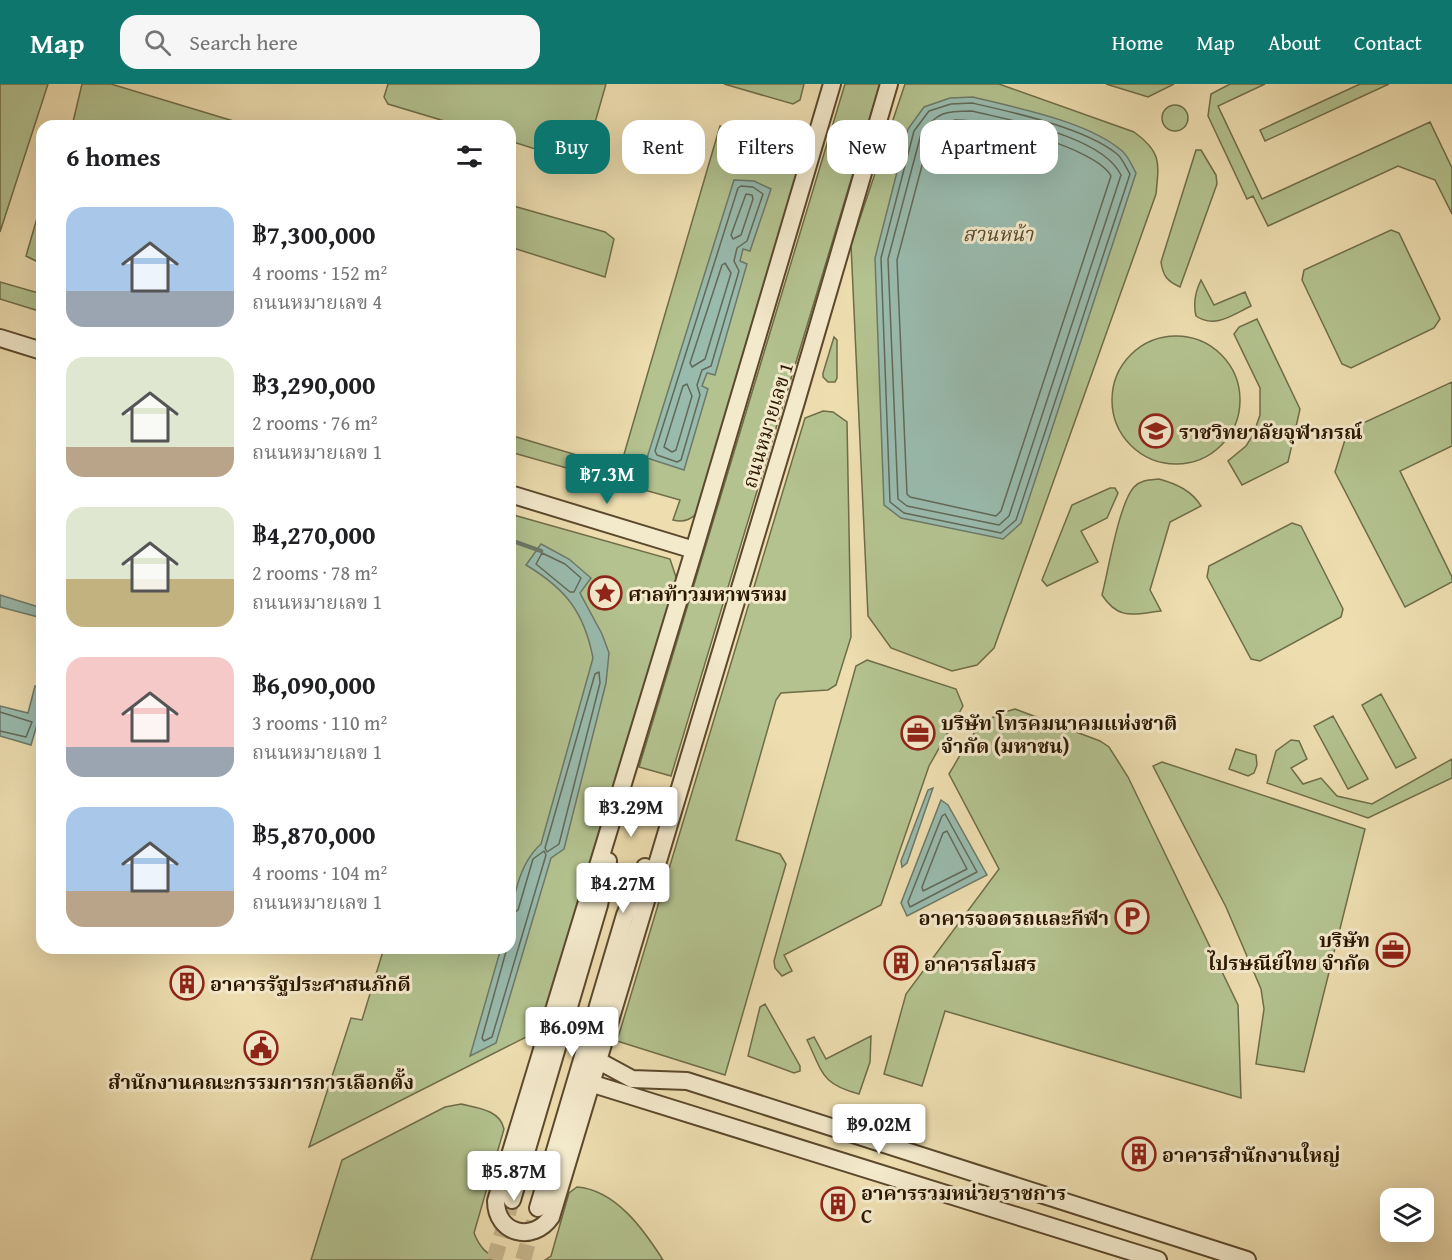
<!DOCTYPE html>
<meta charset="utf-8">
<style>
body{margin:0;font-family:"Gentium Book Plus","Noto Serif Thai",serif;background:#f6f6f6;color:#202124;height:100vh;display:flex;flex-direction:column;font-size:22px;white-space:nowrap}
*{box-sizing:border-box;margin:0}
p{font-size:20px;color:#757577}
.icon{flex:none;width:33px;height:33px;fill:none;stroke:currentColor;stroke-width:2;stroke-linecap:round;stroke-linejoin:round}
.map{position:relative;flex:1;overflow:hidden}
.side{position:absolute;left:36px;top:36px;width:480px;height:834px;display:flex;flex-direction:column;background:#fff;border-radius:18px;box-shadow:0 6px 24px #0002}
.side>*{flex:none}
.hud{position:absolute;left:534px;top:36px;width:570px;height:54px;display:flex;gap:12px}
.buttons{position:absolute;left:1380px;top:1104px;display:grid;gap:12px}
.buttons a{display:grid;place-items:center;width:54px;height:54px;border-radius:12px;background:#fff;box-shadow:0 6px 24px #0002;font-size:30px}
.price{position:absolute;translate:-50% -51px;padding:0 14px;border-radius:6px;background:#fff;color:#222;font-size:20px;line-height:39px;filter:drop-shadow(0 2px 3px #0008)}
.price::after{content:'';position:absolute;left:50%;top:36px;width:18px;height:14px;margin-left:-9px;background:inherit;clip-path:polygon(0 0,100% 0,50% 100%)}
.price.active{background:#0f766e;color:#fff}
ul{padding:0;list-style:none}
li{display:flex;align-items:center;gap:18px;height:150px;padding:0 30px}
li span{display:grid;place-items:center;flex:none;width:168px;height:120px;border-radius:18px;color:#555}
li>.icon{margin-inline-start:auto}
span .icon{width:72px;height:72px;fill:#fffc;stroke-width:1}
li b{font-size:26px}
h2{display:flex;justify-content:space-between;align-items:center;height:72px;padding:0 30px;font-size:26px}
.tag{padding:0 21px;border-radius:18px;background:#fff;box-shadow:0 6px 24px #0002;font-size:21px;line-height:54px}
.tag.active{background:#0f766e;color:#fff}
header{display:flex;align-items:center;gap:36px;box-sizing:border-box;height:84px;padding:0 30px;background:#0f766e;color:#fff}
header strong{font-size:28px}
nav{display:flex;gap:33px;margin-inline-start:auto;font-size:21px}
.search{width:420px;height:54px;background:#f6f6f6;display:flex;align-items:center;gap:15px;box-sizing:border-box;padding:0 21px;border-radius:18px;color:#757577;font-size:22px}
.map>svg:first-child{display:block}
.green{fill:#b3c28f;stroke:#6f6c48;stroke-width:1.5}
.water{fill:#99bbae;stroke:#6d7968;stroke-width:1.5}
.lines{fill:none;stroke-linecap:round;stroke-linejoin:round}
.shore{stroke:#626957;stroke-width:1.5}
.stream{stroke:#6d7968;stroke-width:4.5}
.minor-tunnel{stroke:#c6b58c;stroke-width:16;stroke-dasharray:16 8;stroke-linecap:butt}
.minor-casing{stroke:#5c482c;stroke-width:20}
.minor{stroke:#f3e9cb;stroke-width:16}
.labels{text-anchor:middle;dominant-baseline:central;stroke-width:6;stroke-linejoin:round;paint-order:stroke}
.park-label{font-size:20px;font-style:italic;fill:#544a2b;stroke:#f3e9cb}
.street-label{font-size:20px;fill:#2b1700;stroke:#f3e9cb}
.poi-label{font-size:20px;font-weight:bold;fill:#2b1700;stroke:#f3e9cb;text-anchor:start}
</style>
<header>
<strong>Map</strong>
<div class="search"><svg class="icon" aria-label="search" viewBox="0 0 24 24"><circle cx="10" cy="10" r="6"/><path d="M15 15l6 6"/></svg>Search here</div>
<nav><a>Home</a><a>Map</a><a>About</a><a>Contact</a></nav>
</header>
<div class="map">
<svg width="1452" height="1176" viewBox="0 0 1452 1176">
<rect width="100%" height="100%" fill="#edddaf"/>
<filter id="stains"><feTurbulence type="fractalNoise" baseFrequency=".00333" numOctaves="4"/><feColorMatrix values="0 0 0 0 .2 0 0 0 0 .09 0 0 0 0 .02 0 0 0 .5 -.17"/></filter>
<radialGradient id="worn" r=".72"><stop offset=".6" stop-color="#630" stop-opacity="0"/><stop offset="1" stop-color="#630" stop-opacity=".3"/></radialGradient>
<path class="green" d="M0 0H48L0 148Z
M82 0H111L250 42H72Z
M388 0H606L586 70 576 78 510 57V42H461L388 20 384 13Z
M724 0H804L800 16 793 20Z
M845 0H880L671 692 639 683Z
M905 0H999L1134 48C1162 68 1159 79 1156 110L994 564 977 581 952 587 891 564 868 532 851 161Z
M1106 0H1174L1148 13Z
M1230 0H1265L1218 22 1262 115 1430 38 1452 84V130L1435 96 1398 82 1268 142 1253 112 1247 115 1208 32 1211 10Z
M1360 0H1389L1265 57 1260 46Z
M1162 34a13 13 0 1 1 26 0a13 13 0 1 1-26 0Z
M720 42 785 58 779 81 801 88 700 426C692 435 685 439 673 436L680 416 510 368V351L620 384Z
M1201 66 1216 91 1217 100 1180 203C1167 197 1163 192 1161 178L1196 66Z
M42 117V180L26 172Z
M510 121 605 148 614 155 605 193 510 163Z
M1391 146 1399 149 1440 235 1434 244 1351 284 1342 280 1302 196 1304 186Z
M1201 196 1214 221 1245 208 1251 222C1232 231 1215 245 1196 232 1193 219 1195 208 1201 196Z
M0 198 42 210V228L0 215Z
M1257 235 1300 325 1288 378 1242 401 1228 377 1246 362 1253 351 1260 331V304L1234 250 1239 243Z
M1112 316a64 64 0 1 1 128 0a64 64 0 1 1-128 0Z
M834 253 837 256V294L835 298H828L823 293V289Z
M1452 298V362L1400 387 1452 493V498L1405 523 1335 388 1348 346Z
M823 327 833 328 847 338 851 553 836 601 828 606 781 609 776 616 736 756 780 770 786 780 725 991 617 957 805 334Z
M1159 395C1177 400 1192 407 1201 422L1170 438 1150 506 1161 527C1134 530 1119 537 1102 511 1108 488 1119 419 1134 403 1141 396 1149 396 1159 395Z
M1110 404H1115L1118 409 1107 434 1081 447 1098 478 1047 502 1042 496 1072 421Z
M510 430 670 475 677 496 542 945 309 1063 351 934 362 936 384 864H510Z
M1292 439 1301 442 1343 525 1341 533 1260 577 1251 575 1207 493 1209 482Z
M867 576 956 605 963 622 929 682 881 821 784 871 792 887 782 892 775 884 774 877 856 582Z
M1381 610 1416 674 1396 684 1362 621Z
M1015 625 1100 657 1109 663 1128 693 1238 921 1241 1014 945 927 922 1002 884 990 906 910 999 785 949 690C970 656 974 635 1015 625Z
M1333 632 1368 695 1348 705 1314 642Z
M1291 656 1299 657 1307 675 1291 684 1303 700 1321 694 1337 712 1372 720 1452 675V694L1368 734 1267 699 1276 667Z
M1236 665 1256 671 1257 681 1254 689 1248 692 1229 685Z
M1162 678 1365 745 1304 988 1256 980 1264 925 1261 905 1226 823 1153 682Z
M765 920 800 982V987L794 989 748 972 760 923Z
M871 952 870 978 859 1010C821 1000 823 989 807 956L814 953 826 975Z
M461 1020C478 1024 500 1026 504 1045L474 1149C480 1164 486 1170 501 1176H311L342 1076 445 1023Z
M577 1103C616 1106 644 1146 663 1176H545L551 1172 569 1109Z"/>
<path class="water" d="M973 13C1017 24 1086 37 1121 66 1128 71 1132 82 1136 89L1021 439 1003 455 901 434 884 421 875 174 908 45 924 23 950 14Z
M734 96 754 97 771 105 750 167 743 165 740 177 747 180 715 291 707 289 702 302 708 305 684 386 647 374Z
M541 460 569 475 591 494 580 509 602 550 609 569 606 599 564 765 551 774 496 959 470 972 501 864H510C510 830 515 783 541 760L593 574C584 528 566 505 526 481Z
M0 511 42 524V534L0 523Z
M35 602 42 605V624L31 661 0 652V622L28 629Z
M933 704 907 779 902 783 901 777 928 706Z
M941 716 948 721 987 791 907 832 901 819Z"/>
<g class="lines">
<path class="shore" d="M972 19C1012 28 1086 44 1117 70 1123 75 1126 84 1130 90L1016 436 1001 449 904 429 890 418 881 174 914 47 929 27 951 20Z
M972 27C1013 37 1102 52 1121 91L1009 432 999 441 907 422 898 415 888 175 921 50C937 28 945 27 972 27Z
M955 36C986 35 1097 64 1111 92L1001 427 996 432 910 413 907 410 897 176 929 55 938 42Z
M741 102 753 103 763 110 747 157 737 164 734 177 739 187 711 282 702 286 697 301 700 311 681 376 677 378 657 371 655 367 738 104Z
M746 110 752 111 753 115 741 151 733 155 731 151Z
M725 179 731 189 705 275 692 283 690 279 722 181Z
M687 300 692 312 676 366 672 368 664 363 683 302Z
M542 469 565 480 581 494 574 508H570L536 480Z
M599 588 600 599 559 760 547 768 545 764 595 590Z
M0 628 32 638 26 653 0 647
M945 730 977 788 910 823 908 818 942 732Z
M947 747 967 785 923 807 922 803 943 749Z
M507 864 482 954 484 957 492 953 546 771 544 767 533 775 518 826 510 831"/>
<path class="stream" d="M510 456 541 467"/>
<path class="minor-tunnel" d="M494 1176 512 1116
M523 1176 538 1124"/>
<defs>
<path id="minor" d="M832 0 694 466 496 1117C496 1150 533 1159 551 1133L796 318 889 0
M0 254 42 267
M510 410 694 466
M597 976 632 995 687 997 1247 1176
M590 999 1158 1176
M512 1116 599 821 608 777
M538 1124 625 831 645 783"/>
</defs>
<use href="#minor" class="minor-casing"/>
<use href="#minor" class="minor"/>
</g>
<defs>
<symbol id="university-ring" viewBox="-11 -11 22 22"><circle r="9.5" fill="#f3e9cb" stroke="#8f2418" stroke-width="1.5"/><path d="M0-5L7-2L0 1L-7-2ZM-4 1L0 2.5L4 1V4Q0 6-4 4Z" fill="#8f2418"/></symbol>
<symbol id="sight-ring" viewBox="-11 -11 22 22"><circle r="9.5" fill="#f3e9cb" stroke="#8f2418" stroke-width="1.5"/><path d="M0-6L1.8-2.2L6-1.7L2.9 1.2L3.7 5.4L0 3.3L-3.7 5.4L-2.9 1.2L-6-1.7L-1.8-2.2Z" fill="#8f2418"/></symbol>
<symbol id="office-ring" viewBox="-11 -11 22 22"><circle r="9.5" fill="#f3e9cb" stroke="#8f2418" stroke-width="1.5"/><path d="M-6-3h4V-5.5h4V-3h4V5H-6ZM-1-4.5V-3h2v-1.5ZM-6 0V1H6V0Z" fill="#8f2418"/></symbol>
<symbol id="parking-ring" viewBox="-11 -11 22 22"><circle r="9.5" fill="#f3e9cb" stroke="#8f2418" stroke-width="1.5"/><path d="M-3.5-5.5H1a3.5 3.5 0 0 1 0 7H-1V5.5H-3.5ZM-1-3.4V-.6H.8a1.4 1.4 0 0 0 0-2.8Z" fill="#8f2418"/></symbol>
<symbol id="building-ring" viewBox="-11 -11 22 22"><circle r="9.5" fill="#f3e9cb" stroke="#8f2418" stroke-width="1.5"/><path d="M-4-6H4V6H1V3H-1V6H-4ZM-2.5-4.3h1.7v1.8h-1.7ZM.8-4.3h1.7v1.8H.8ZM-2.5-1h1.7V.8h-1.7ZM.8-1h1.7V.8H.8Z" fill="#8f2418"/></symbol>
<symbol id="civic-ring" viewBox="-11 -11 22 22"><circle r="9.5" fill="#f3e9cb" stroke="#8f2418" stroke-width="1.5"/><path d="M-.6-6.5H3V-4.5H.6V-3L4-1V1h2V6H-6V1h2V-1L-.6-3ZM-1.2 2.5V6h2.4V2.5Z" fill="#8f2418"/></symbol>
</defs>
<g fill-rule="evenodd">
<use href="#university-ring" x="1137" y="328" width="38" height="38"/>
<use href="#sight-ring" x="586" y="490" width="38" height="38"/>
<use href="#office-ring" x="899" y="630" width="38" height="38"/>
<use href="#parking-ring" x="1113" y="814" width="38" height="38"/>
<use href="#office-ring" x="1374" y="847" width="38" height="38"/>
<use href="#building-ring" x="882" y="860" width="38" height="38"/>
<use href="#building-ring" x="168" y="880" width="38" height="38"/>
<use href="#civic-ring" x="242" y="945" width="38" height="38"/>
<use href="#building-ring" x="1120" y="1051" width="38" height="38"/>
<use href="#building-ring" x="819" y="1101" width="38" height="38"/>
</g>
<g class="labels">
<g class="park-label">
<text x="998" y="149">สวนหน้า</text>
</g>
<g class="street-label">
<text transform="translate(767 341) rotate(-73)">ถนนหมายเลข 1</text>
</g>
<g class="poi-label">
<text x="1179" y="347">ราชวิทยาลัยจุฬาภรณ์</text>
<text x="628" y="509">ศาลท้าวมหาพรหม</text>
<text x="941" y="638">บริษัท โทรคมนาคมแห่งชาติ<tspan x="941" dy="23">จำกัด (มหาชน)</tspan></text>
<text x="1109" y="833" text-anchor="end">อาคารจอดรถและกีฬา</text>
<text x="1370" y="855" text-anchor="end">บริษัท<tspan x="1370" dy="23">ไปรษณีย์ไทย จำกัด</tspan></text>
<text x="924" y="879">อาคารสโมสร</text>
<text x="210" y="899">อาคารรัฐประศาสนภักดี</text>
<text x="261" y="997" text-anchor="middle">สำนักงานคณะกรรมการการเลือกตั้ง</text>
<text x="1162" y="1070">อาคารสำนักงานใหญ่</text>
<text x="861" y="1108">อาคารรวมหน่วยราชการ<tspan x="861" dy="23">C</tspan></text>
</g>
</g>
<rect width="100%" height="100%" filter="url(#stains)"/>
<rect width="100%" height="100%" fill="url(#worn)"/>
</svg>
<div class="buttons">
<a><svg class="icon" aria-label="layers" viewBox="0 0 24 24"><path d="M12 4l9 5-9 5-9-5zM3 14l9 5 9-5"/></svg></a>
</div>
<b class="price active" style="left:607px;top:421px">฿7.3M</b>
<b class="price" style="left:631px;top:754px">฿3.29M</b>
<b class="price" style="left:623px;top:830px">฿4.27M</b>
<b class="price" style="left:572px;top:974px">฿6.09M</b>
<b class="price" style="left:879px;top:1071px">฿9.02M</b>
<b class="price" style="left:514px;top:1118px">฿5.87M</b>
<div class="hud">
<a class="tag active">Buy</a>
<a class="tag">Rent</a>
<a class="tag">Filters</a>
<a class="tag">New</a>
<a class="tag">Apartment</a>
</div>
<section class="side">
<h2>6 homes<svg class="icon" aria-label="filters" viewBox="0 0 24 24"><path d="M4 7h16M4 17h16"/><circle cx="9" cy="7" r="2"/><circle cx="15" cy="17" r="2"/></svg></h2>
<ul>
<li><span style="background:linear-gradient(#a9c7e8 70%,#9aa5b1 0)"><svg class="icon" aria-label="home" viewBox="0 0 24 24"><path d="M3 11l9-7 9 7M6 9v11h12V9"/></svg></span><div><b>฿7,300,000</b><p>4 rooms · 152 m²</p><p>ถนนหมายเลข 4</p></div></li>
<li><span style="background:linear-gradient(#dfe7d0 75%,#b9a48a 0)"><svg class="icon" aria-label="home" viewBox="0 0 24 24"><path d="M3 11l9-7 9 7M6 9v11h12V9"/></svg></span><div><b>฿3,290,000</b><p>2 rooms · 76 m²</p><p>ถนนหมายเลข 1</p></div></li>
<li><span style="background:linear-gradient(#dfe7d0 60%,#c2b280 0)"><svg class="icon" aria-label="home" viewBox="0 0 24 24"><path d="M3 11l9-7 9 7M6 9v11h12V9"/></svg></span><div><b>฿4,270,000</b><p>2 rooms · 78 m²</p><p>ถนนหมายเลข 1</p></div></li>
<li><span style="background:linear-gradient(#f6c9c9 75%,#9aa5b1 0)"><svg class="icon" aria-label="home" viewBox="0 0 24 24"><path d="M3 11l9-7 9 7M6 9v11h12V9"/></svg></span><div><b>฿6,090,000</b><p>3 rooms · 110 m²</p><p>ถนนหมายเลข 1</p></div></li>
<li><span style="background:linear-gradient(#a9c7e8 70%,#b9a48a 0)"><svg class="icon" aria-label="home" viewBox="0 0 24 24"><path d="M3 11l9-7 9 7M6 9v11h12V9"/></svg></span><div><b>฿5,870,000</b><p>4 rooms · 104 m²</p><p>ถนนหมายเลข 1</p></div></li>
</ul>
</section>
</div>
